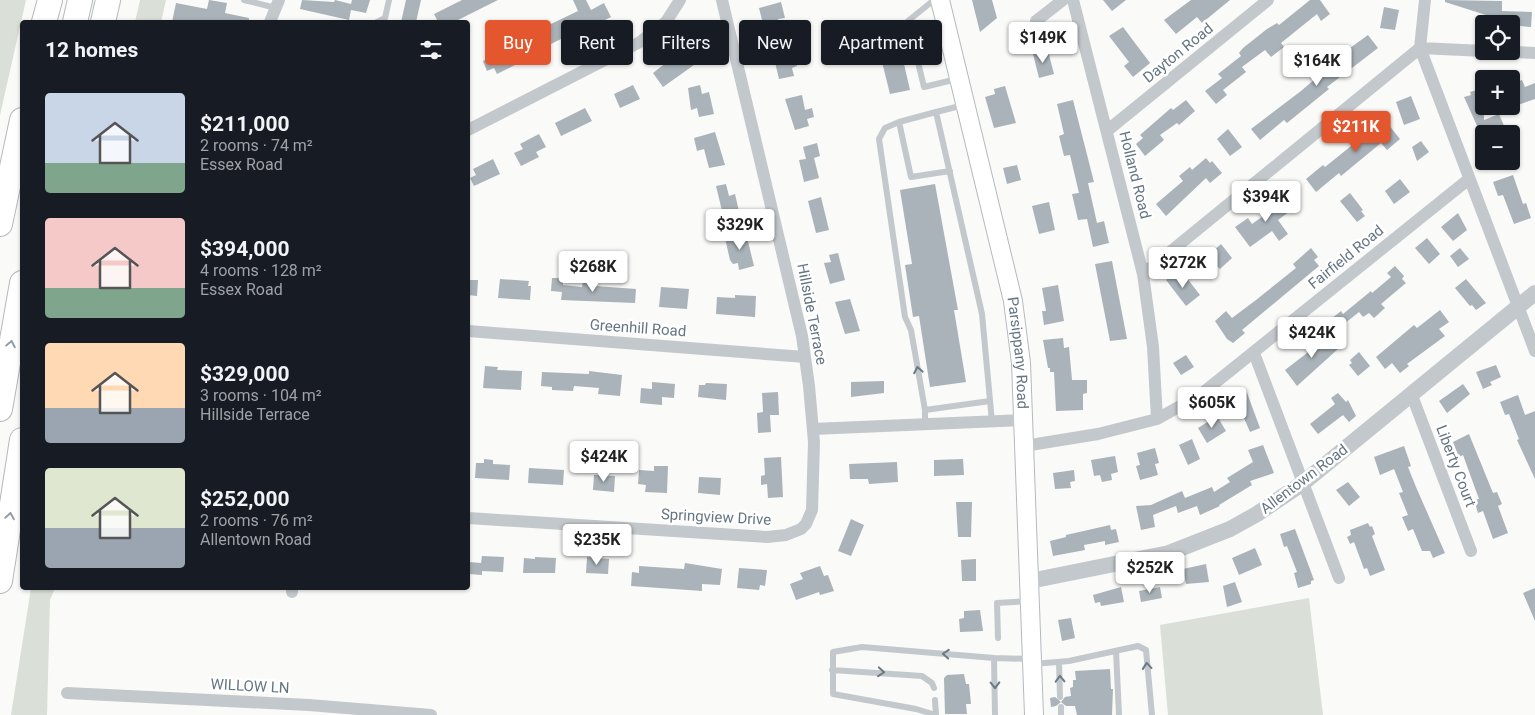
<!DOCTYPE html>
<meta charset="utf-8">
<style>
body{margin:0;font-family:Roboto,sans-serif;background:#20242c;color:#f1f3f6;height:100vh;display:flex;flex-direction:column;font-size:19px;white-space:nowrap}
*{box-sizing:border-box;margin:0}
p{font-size:16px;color:#9ea1a6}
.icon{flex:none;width:28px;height:28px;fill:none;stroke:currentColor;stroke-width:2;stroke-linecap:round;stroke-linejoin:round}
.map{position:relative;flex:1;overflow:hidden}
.sheet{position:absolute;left:20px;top:20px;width:450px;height:570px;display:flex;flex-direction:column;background:#171b24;border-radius:5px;box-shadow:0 1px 4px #0004}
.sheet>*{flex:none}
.banner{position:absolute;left:485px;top:20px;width:475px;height:45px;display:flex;gap:10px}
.buttons{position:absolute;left:1475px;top:15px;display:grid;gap:10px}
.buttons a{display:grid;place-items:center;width:45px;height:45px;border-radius:5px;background:#171b24;box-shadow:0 1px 4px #0004;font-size:25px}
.price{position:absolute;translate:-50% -42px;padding:0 11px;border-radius:5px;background:#fff;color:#222;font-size:16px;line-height:32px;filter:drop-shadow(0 1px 2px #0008)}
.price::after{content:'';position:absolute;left:50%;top:30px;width:15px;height:11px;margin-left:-8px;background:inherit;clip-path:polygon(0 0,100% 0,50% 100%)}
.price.active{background:#e4572e;color:#fff}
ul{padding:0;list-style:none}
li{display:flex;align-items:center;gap:15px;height:125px;padding:0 25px}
li span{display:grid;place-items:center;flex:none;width:140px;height:100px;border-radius:5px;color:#555}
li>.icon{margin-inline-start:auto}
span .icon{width:60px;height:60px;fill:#fffc;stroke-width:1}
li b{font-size:21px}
h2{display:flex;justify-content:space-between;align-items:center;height:60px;padding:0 25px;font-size:21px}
.pill{padding:0 18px;border-radius:5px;background:#171b24;box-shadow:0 1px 4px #0004;font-size:18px;line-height:45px}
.pill.active{background:#e4572e;color:#fff}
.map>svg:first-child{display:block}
.green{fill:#dadfd7}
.building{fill:#aab3b9}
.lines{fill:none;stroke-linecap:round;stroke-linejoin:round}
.secondary-casing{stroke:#b3babf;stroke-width:20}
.motorway-casing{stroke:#b4b9bd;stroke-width:26}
.service{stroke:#c3c8cc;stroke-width:6}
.minor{stroke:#c3c8cc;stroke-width:12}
.tertiary{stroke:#c3c8cc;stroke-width:16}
.secondary{stroke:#fff;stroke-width:18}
.motorway{stroke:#fff;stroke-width:24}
.oneway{stroke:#939fa8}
.oneway2{stroke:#6a7a87}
.labels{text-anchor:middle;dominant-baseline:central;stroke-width:5;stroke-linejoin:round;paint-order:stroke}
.street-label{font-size:15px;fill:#657683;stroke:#fff}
</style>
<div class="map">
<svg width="1535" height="715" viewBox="0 0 1535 715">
<rect width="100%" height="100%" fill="#fafaf8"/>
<path class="green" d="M0 0H26L0 115Z
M140 0H166L161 22H135Z
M31 588H55L50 600 47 715H11Z
M1309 598 1323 715H1168L1160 625Z"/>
<path class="building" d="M209 0 227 3 225 13 249 18V22H172L176 3 207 9Z
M302 0 334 2 335 0 351 4 352 0H370L366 13 351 10 349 20 300 9Z
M406 0H421L416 22H401Z
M462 0H498L454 22H438L434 14Z
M573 0H586L591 10 604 3 611 17 591 27 589 22 568 32 569 35 547 46 548 48 538 54 528 35 578 11Z
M972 0H992L997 18 980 32Z
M1103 0H1126L1112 11Z
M1191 0H1230L1202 23 1197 17 1176 34 1164 20Z
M1310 0H1320L1330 14 1321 21 1317 14 1281 43 1284 47 1271 57 1265 50 1242 67 1246 72 1223 90 1227 95 1216 104 1205 91 1222 78 1218 74 1241 56 1239 53 1243 48 1267 29 1277 23 1279 25Z
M1445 0 1502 1V11L1532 12 1531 27 1485 23 1486 15 1445 2Z
M781 2 785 18 778 19 779 24 764 28 759 8Z
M1384 7 1399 10 1395 30 1380 28Z
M1123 27 1150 63 1133 77 1124 66 1129 62 1109 36Z
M1368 35 1378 48 1327 87 1329 89 1287 123 1284 120 1260 140 1251 129 1301 91 1330 66 1328 64Z
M928 37 933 57 922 59 918 39Z
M908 42 913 62 904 64 910 90 890 94 881 58 903 53 901 43Z
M510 51 517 64 497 74 494 68 487 71 483 61 495 55 497 58Z
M1048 51 1054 74 1039 78 1033 54Z
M685 53 694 65 663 87 653 73 676 55 678 57Z
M794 54 797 66 792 68 794 76 779 79 774 58Z
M1522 80 1525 87 1535 83V99L1515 106 1511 96V84Z
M633 85 640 99 620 108 614 94Z
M700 85 702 94 709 92 714 114 699 117 697 108 691 110 688 88Z
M1005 86 1016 123 994 128 985 97 995 94 994 89Z
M1484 88V120L1499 114 1505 128 1484 134 1483 139 1464 97 1471 95 1470 92Z
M802 95 805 110 812 108 814 117 807 119 809 126 795 130 785 99Z
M1411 96 1420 119 1404 125 1396 102Z
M1073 100 1094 182 1088 183 1097 223 1104 221 1109 243 1093 247 1087 219 1078 220 1072 194 1079 193 1070 155 1064 156 1059 136 1064 134 1057 104Z
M1186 100 1195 111 1179 125 1177 123 1160 135 1164 140 1145 156 1136 144 1143 138 1140 135 1171 108 1173 110Z
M585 108 592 121 561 136 555 123Z
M1380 114 1400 139 1387 150 1381 143 1341 176 1339 173 1316 192 1306 179 1323 165 1325 167 1371 130 1366 125Z
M1228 129 1242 147 1230 156 1217 139Z
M715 132 725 165 709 168 704 149 697 151 694 138Z
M539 134 546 147 536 152 539 157 521 166 514 153 523 149 520 144Z
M1421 141 1429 152 1417 161 1412 147Z
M817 143 820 156 814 158 819 178 804 182 799 160 806 159 803 147Z
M1206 158 1210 163 1212 161 1222 173 1210 183 1206 178 1166 216 1156 204 1183 181 1179 176 1190 167 1192 170Z
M493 159 500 174 474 186 470 178 476 175 473 169Z
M1017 165 1021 180 1007 184 1003 168Z
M1513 175 1523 204 1526 203 1531 218 1514 224 1503 195 1498 196 1493 182Z
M1400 179 1410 192 1394 204 1385 191Z
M726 184 729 196 735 194 740 216 724 219 716 186Z
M935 184 958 310H954L966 382 930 387 919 316 913 317 905 265 912 264 900 190Z
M1279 193 1293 209 1278 220 1288 234 1279 241 1272 231 1250 247 1235 227 1248 218 1252 224 1276 207 1272 198Z
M1350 193 1363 210 1361 211 1365 216 1357 222 1340 201Z
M821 197 829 230 816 233 808 201Z
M1049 202 1055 230 1039 234 1032 206Z
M1458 213 1467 230 1453 241 1441 227Z
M746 233 754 266 739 270 738 263 733 264 730 260 725 238Z
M1427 238 1440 254 1429 264 1415 248Z
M1221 244 1232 258 1220 269 1217 266 1209 273 1200 263Z
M1311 248 1318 257 1314 260 1319 266 1242 330 1245 333 1233 343 1227 339 1215 321 1226 311 1232 318 1256 300 1296 268 1293 264Z
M1460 248 1469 259 1458 267 1450 256Z
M838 253 845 280 830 284 824 263 831 262 829 255Z
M1112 261 1127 339 1110 341 1095 264Z
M1395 266 1404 276 1402 279 1406 283 1381 304 1385 308 1374 318 1369 313 1363 317 1359 312 1339 328 1331 319 1341 311 1343 314 1371 291 1372 293 1391 277 1387 273Z
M1175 273 1181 281 1186 277 1200 295 1186 306 1166 280Z
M552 278H563V285L582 287 583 280 595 281V286L636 289 635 303 561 300 562 292 551 291Z
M500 279 529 281 528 286H531L530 300 498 298Z
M1466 279 1486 303 1476 310 1472 305 1470 306 1455 288Z
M468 280H478L477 296 468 295Z
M1058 285 1064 321 1044 325 1042 311H1046L1042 288Z
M661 287 689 289 687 309 659 307Z
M735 295 756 296 755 317 716 314 717 297 735 298Z
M850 299 860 331 845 334 835 302Z
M1440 310 1449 322 1439 329 1445 336 1407 364 1409 366 1400 373 1392 363 1385 369 1376 357 1414 325 1417 328Z
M1324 331 1338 349 1297 386 1285 370 1316 346 1312 341Z
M1063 338 1064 348 1069 347 1072 380H1087V393L1083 394V410L1056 411 1054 372H1050V368H1048L1043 340Z
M1359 352 1370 366 1358 376 1349 365 1352 363 1350 360Z
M1186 355 1194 367 1181 375 1173 363Z
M1496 365 1501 377 1490 382 1492 385 1483 389 1476 372Z
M485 366 498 367 497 370 522 371 521 390 483 388Z
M589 371 622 375 620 396 598 394 599 388 574 386 573 391 552 390V387L541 386 542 372 589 374Z
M884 381V393L851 397V382Z
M652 382 675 384 674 398 662 397V405L640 403 641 388 652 389Z
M706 383 727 384 726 400 698 397 699 385H705Z
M1463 384 1470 394 1447 413 1439 401Z
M1246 390 1260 428 1250 432 1234 395Z
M778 392 779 415H770L771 432 758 433 757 413 763 412 762 393Z
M1338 393 1346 402 1348 400 1356 416 1349 422 1343 415 1318 434 1310 424 1335 404 1331 398Z
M1518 395 1525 415 1535 411V479L1517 440 1519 439 1509 414 1505 415 1500 402Z
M1217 416 1226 431 1207 443 1198 428Z
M1469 434 1493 493 1497 492 1502 504 1498 506 1508 533 1493 539 1483 511 1478 513 1474 500 1479 499 1463 455 1459 457 1453 442Z
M1192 439 1200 459 1188 465 1179 445Z
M1263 445 1274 473 1250 481 1252 485 1219 505 1220 506 1200 515 1197 506 1178 513 1176 506 1153 515 1155 527 1141 530 1136 506 1151 505 1182 491 1185 498 1212 487 1214 492 1230 482 1227 478 1253 462 1248 450Z
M1404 446 1411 466 1408 467 1416 487 1445 553 1433 558 1430 551H1422L1413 529 1408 531 1402 517 1408 515 1399 493 1403 492 1394 469 1380 475 1374 457Z
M1155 448 1159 463 1155 464 1158 475 1140 480 1136 466 1140 465 1137 453Z
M583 456 594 457 593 470H583Z
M1115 456 1118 472 1111 474 1112 480 1102 482 1100 475 1094 476 1091 460Z
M781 457 783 497 768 498 767 484 761 485V476L765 475 764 458Z
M484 459 493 460V464L510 465 509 480 475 478 476 463H484Z
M963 459 964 475 934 476V460Z
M897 462 898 482 869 484 868 479H850L849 464Z
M654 466H668L667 493 645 492 646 485 638 484 639 470 654 471Z
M529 468 564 470 563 485 528 483Z
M1074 470 1075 481 1070 482 1071 488 1055 489 1053 473Z
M594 475 615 476 614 492 593 490Z
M699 477 721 478 720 495 698 493Z
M1348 482 1360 497 1349 506 1336 490Z
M956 502H972L971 537H958Z
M851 519 864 525 851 556 838 551Z
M1368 523 1370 527 1372 526 1375 534 1372 536 1385 570 1370 576 1367 568 1364 569 1354 542 1350 544 1347 537 1351 535 1350 530Z
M1110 525 1111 530 1116 529 1119 542 1105 545V541L1084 545 1085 550 1053 556 1050 541 1066 537V535Z
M1295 529 1314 580 1311 581V584L1298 588 1294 573 1297 572 1287 546 1284 547 1280 534Z
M1255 548 1262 565 1239 575 1232 558Z
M482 556 504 557 503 572 482 571V575L469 574V562L481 563Z
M535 557 556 558 555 573H523L524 558 535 559Z
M587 557 609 559 608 574 586 573Z
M976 559V581H962L961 560Z
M685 563 722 569 720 585 702 584V591L631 586 632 572 639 573V566L684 569Z
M1206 564 1209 582 1186 584 1183 569Z
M820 566 824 576 828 575 834 591 820 595 819 592 796 600 790 584 803 579 800 573Z
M739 568 767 570 765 586 760 585 759 590 737 588Z
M1235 582 1242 602 1227 607 1223 586Z
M1121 587 1124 602 1101 606 1100 602 1095 603 1093 595Z
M1160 587 1162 598 1141 602 1139 591Z
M1535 588V621L1523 593Z
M980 610 983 631 960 632 959 619 964 618V611Z
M1071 618 1075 638 1062 641 1058 620Z
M1110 669 1111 689H1113L1112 715H1077L1075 706H1066L1061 702 1056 706 1051 707 1050 698 1055 697 1061 702 1065 697 1071 696 1070 688 1073 687V680H1076L1075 671Z
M964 674 966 684H969L971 704H966L967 714H945L944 678 947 675Z"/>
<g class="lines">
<defs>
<g id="secondary">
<path id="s1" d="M940 0 1013 301 1021 363 1034 715"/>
</g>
<path id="motorway" d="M44 22 50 0
M75 22 80 0
M103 22 108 0
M0 224 22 120
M0 409 22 283
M0 581 22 440"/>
</defs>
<use href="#secondary" class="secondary-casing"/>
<use href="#motorway" class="motorway-casing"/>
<path class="service" d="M244 0 276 8
M934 0 908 21 924 87 957 79
M377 22 385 18 389 0
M964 105 936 112 982 314 992 422
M899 122 911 177 950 171
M925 410 911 330 905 317 879 139 885 128 899 122 936 112
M925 425V410L990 401
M998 638 997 603 1030 601
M1116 651 1119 715
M1059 662 1060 697
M1033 664 1069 661 1138 646 1146 650 1152 715
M832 670 922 676 932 683 934 688
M935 700 936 715 916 709 833 694V652L862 647 994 658
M1061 707V715
M995 715 994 658 1031 659"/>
<path class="minor" d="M1073 0 1143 274 1153 347 1157 419
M1425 0 1420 48 1535 351
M1036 21 1063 0
M270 22 279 0
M1493 51 1535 53
M468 130 640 42 666 22 680 0
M1108 130 1268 0
M1143 274 1420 48 1484 51
M468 331 805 357
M1254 353 1339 578
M1411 393 1471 551
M813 429 1023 420
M1024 446 1098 434 1157 419 1200 395 1469 179
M468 518 767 537 786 535 801 529 806 524 812 510 814 442 809 386 802 336 722 0
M292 592V588
M67 693 309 705 431 715"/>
<path class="tertiary" d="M1030 581 1169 553 1230 529 1257 514 1303 483 1535 293"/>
<use href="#secondary" class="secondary"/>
<use href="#motorway" class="motorway"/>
</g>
<defs><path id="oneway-chevron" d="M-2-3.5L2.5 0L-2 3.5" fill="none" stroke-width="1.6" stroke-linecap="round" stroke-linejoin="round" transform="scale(1.25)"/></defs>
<g class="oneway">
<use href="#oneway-chevron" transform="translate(11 344) rotate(-79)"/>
<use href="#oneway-chevron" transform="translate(10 516) rotate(-81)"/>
</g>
<g class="oneway2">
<use href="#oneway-chevron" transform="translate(918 370) rotate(-100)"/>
<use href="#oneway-chevron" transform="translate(946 654) rotate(-176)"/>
<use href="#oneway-chevron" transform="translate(1147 666) rotate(-95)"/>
<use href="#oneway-chevron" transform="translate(881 672) rotate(5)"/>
<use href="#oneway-chevron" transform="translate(1060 679) rotate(-92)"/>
<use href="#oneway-chevron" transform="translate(995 685) rotate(89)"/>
</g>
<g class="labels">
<g class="street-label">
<text transform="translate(1178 53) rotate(-39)">Dayton Road</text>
<text transform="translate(1135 175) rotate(76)">Holland Road</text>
<text transform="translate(1346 257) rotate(-39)">Fairfield Road</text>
<text transform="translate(812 314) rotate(79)">Hillside Terrace</text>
<text transform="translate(638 328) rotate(4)">Greenhill Road</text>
<text stroke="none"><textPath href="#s1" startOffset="362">Parsippany Road</textPath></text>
<text transform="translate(1456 466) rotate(69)">Liberty Court</text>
<text transform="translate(1304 479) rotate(-37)">Allentown Road</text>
<text transform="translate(716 517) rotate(3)">Springview Drive</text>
<text transform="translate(250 686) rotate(3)">WILLOW LN</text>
</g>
</g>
</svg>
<div class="buttons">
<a><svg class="icon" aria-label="locate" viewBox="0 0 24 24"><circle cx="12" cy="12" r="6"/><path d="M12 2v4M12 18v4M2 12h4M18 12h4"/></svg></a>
<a>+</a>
<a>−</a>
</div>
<b class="price" style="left:1043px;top:64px">$149K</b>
<b class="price" style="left:1317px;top:87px">$164K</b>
<b class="price active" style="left:1356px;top:153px">$211K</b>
<b class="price" style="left:1266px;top:223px">$394K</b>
<b class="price" style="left:740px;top:251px">$329K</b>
<b class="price" style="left:1183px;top:289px">$272K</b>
<b class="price" style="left:593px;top:293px">$268K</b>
<b class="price" style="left:1312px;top:359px">$424K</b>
<b class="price" style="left:1212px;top:429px">$605K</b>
<b class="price" style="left:604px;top:483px">$424K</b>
<b class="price" style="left:597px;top:566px">$235K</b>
<b class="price" style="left:1150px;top:594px">$252K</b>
<div class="banner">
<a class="pill active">Buy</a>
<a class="pill">Rent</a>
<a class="pill">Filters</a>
<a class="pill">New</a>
<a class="pill">Apartment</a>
</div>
<section class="sheet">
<h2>12 homes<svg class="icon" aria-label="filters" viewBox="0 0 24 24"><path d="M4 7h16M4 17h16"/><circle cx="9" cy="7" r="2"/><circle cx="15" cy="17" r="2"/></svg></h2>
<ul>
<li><span style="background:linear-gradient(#c9d6e8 70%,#7fa58c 0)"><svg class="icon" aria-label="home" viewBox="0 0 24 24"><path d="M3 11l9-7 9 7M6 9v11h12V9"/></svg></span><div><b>$211,000</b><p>2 rooms · 74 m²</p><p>Essex Road</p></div></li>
<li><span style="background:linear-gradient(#f6c9c9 70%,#7fa58c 0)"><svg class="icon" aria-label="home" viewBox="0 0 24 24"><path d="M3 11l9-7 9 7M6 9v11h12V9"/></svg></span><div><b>$394,000</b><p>4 rooms · 128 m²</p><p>Essex Road</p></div></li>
<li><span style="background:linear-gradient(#ffd9b3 65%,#9aa5b1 0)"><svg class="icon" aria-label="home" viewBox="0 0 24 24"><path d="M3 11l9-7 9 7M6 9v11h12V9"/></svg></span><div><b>$329,000</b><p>3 rooms · 104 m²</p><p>Hillside Terrace</p></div></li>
<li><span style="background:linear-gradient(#dfe7d0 60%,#9aa5b1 0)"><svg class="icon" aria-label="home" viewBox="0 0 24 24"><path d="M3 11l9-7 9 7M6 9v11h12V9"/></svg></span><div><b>$252,000</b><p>2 rooms · 76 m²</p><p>Allentown Road</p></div></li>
</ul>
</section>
</div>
